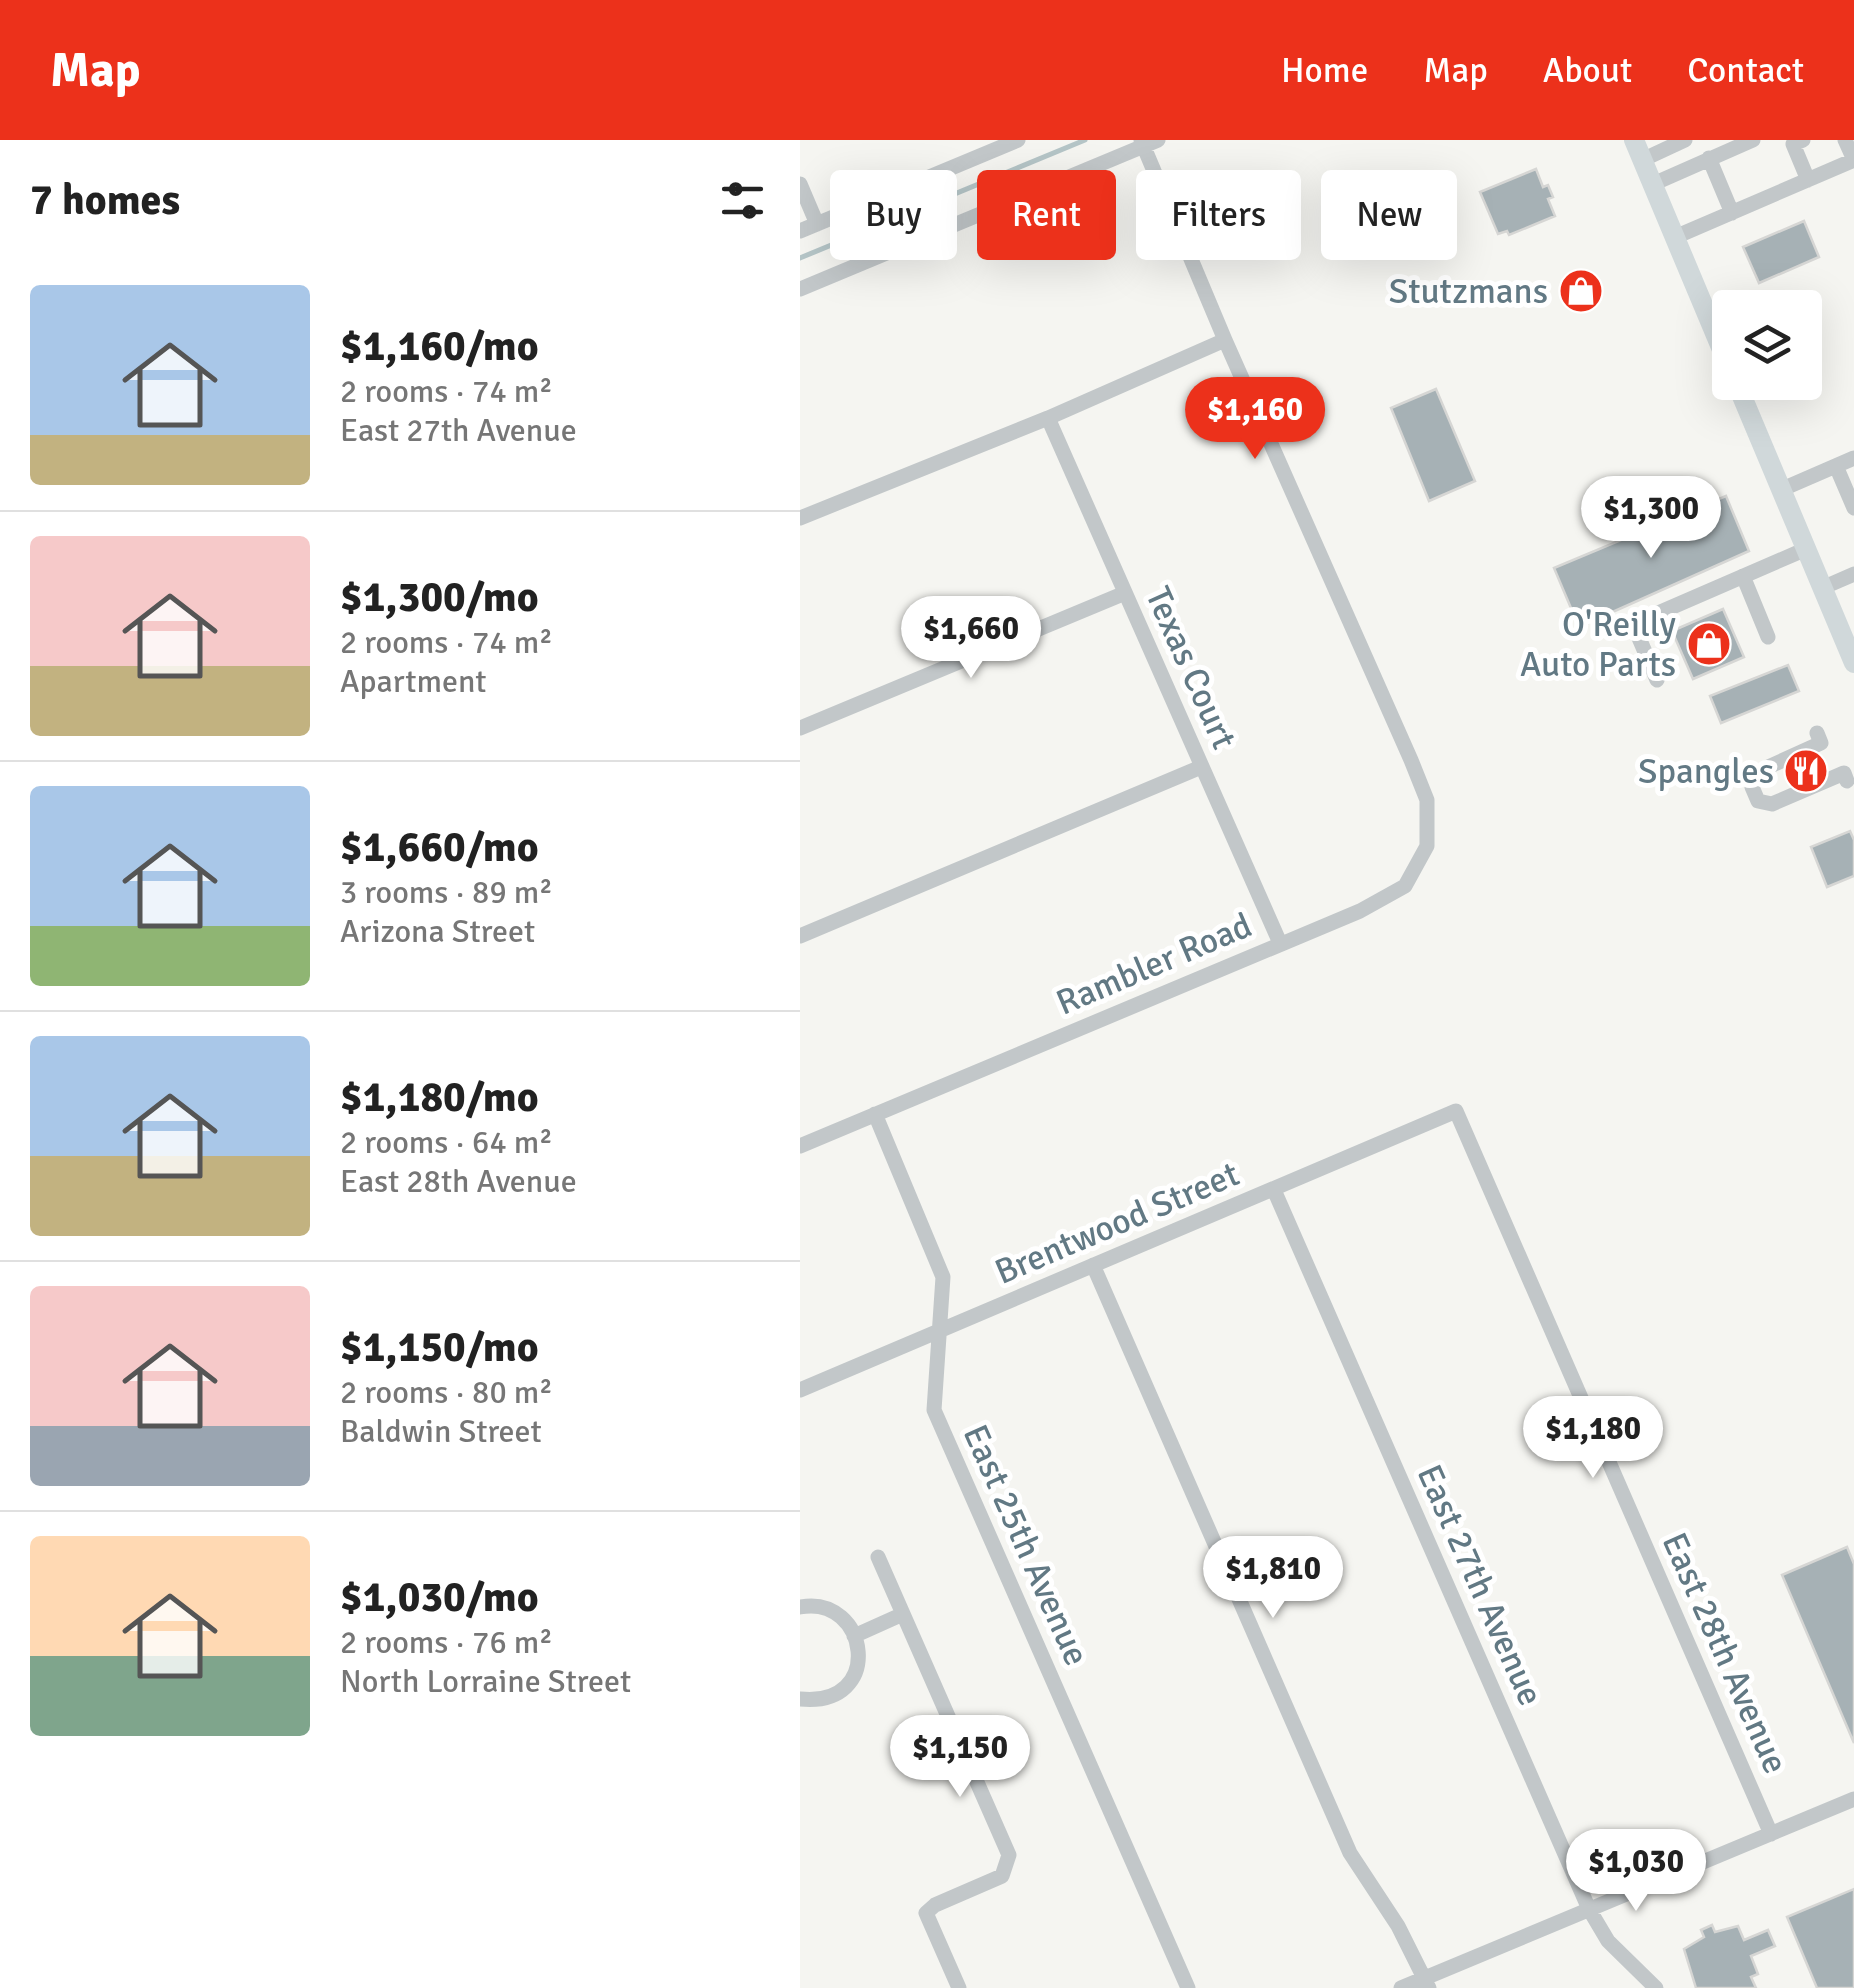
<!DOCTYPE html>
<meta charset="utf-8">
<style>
body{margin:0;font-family:Signika,sans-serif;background:#f6f6f6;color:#222;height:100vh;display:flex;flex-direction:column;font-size:38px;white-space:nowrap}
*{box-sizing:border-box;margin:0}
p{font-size:32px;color:#767676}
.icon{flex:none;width:55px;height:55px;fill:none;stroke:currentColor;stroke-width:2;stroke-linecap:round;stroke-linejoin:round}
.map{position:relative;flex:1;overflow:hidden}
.side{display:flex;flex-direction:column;background:#fff;width:800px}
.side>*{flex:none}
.banner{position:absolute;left:30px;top:30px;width:872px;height:90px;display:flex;gap:20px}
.tools{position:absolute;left:912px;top:150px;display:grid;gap:20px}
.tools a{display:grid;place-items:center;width:110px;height:110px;border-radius:10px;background:#fff;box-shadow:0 10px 40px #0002;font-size:50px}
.price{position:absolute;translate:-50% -85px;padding:0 22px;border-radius:35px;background:#fff;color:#222;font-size:32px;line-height:65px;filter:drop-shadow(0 2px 5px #0008)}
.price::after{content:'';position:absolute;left:50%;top:60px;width:30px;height:22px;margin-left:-15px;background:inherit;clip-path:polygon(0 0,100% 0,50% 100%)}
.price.active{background:#ec311b;color:#fff}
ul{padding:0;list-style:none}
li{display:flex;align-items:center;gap:30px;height:250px;padding:0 30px}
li+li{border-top:2px solid #e0e0e0}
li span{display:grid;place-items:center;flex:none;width:280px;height:200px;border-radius:10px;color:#555}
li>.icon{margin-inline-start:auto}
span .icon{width:120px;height:120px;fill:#fffc;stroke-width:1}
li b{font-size:42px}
h2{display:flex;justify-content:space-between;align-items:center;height:120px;padding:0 30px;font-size:42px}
.pill{padding:0 35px;border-radius:10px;background:#fff;box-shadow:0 10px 40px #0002;font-size:35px;line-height:90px}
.pill.active{background:#ec311b;color:#fff}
header{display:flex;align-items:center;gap:60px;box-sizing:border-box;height:140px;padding:0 50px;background:#ec311b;color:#fff}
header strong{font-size:48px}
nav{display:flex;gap:55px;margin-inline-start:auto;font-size:35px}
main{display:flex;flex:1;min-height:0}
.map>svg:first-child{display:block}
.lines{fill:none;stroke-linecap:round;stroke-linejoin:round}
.stream{stroke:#b5c5c7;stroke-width:5}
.building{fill:#a6b1b5;stroke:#d6d6d4;stroke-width:2.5}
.minor{stroke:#c2c7c9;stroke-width:15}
.major{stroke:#d0d8da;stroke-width:20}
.labels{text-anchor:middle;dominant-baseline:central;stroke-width:10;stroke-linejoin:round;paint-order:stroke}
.poi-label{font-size:35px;fill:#627984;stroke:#fff;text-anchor:end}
.street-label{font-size:35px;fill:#627984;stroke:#fff}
</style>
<header>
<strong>Map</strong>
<nav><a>Home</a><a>Map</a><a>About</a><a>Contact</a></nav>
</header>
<main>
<section class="side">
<h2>7 homes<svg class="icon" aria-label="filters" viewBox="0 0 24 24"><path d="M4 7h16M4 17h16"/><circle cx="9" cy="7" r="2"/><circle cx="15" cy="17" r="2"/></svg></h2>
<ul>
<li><span style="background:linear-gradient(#a9c7e8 75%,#c2b280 0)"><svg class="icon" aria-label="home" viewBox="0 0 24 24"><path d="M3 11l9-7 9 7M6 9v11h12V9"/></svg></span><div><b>$1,160/mo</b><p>2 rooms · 74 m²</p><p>East 27th Avenue</p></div></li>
<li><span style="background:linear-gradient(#f6c9c9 65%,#c2b280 0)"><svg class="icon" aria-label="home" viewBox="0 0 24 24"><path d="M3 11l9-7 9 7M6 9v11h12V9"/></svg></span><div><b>$1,300/mo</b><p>2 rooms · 74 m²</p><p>Apartment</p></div></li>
<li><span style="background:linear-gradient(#a9c7e8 70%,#8fb573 0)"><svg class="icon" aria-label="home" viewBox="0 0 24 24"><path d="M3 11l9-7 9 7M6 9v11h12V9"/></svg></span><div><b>$1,660/mo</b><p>3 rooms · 89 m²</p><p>Arizona Street</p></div></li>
<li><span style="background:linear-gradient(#a9c7e8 60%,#c2b280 0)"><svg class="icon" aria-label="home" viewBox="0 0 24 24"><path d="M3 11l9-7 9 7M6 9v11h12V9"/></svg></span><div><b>$1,180/mo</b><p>2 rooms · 64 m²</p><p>East 28th Avenue</p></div></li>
<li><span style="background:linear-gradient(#f6c9c9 70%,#9aa5b1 0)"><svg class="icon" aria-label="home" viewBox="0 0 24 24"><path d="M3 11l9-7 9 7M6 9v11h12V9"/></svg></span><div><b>$1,150/mo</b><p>2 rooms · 80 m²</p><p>Baldwin Street</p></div></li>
<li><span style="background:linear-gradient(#ffd9b3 60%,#7fa58c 0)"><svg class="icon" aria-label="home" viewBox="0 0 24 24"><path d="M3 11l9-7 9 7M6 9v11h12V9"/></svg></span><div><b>$1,030/mo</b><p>2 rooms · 76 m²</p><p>North Lorraine Street</p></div></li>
</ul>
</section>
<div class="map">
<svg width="1054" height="1848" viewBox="0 0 1054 1848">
<rect width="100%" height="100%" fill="#f5f5f1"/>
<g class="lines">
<path class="stream" d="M0 118 285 0"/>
</g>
<path class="building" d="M736 29 743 47 748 45 753 57 748 59 755 76 709 95 707 91 698 94 680 52Z
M1004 81 1019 117 959 143 943 107Z
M636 249 675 341 629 361 591 268Z
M926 356 949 411 779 487 754 428Z
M923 469 944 517 893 539 872 491Z
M988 525 999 551 921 583 910 556Z
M1050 691 1054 700V736L1027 747 1011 707Z
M1047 1407 1054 1424V1603L982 1435Z
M1054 1749V1848H1017L987 1777Z
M912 1785 915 1792 938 1786 944 1800 968 1790 975 1806 951 1816 958 1834 951 1837 956 1848H896L884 1809 904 1797 901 1790Z"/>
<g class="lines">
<path class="minor" d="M1003 0 993 4 1008 40
M1045 0 1054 20
M909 18 932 73
M842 20 885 0
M0 44 17 84
M853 44 953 0
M0 91 218 0
M875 97 1054 20
M0 149 358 0
M248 278 480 803
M1036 326 1054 368
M980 350 1054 318
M0 378 248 278 425 200
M943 436 968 497
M1022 448 1054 434
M857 540 833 484 1006 409
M0 588 325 453
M1017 593 1021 603 955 633 952 647 958 661 972 664 1044 633 1047 641
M0 796 401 627
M75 974 143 1137 134 1270 388 1848
M0 1006 560 771 605 746 627 706V660L611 620 425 200 341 0
M474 1050 789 1769 808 1801 856 1848
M293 1125 550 1713 598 1786 629 1848
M0 1250 656 971 971 1694
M78 1417 209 1715 202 1736 135 1765 126 1773 159 1848
M0 1467C69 1454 86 1568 0 1559
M54 1496 103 1474
M601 1848 1054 1659"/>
<path class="major" d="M834 0 930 229
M936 242 1054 523"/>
</g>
<defs>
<symbol id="shop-disc" viewBox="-11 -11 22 22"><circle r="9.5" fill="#ec311b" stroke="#fff"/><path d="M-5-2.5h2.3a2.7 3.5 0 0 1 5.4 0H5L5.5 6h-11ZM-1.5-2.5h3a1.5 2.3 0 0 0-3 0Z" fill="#fff"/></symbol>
<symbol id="restaurant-disc" viewBox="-11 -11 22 22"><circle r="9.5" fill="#ec311b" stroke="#fff"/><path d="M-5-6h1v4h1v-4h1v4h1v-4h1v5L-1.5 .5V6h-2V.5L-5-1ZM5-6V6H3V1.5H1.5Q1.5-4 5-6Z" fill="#fff"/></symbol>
</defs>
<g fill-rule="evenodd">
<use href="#shop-disc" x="756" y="126" width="50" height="50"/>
<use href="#shop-disc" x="884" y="479" width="50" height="50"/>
<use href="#restaurant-disc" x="981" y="606" width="50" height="50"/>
</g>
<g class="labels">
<g class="poi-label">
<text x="748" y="151">Stutzmans</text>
<text x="876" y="484">O'Reilly<tspan x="876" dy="40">Auto Parts</tspan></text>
<text x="974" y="631">Spangles</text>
</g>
<g class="street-label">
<text transform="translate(391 528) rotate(66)">Texas Court</text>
<text transform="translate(354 824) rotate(-23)">Rambler Road</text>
<text transform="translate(317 1083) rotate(-23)">Brentwood Street</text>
<text transform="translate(226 1405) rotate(66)">East 25th Avenue</text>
<text transform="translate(680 1445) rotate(66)">East 27th Avenue</text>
<text transform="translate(925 1513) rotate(66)">East 28th Avenue</text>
</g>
</g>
</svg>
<div class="tools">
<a><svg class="icon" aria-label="layers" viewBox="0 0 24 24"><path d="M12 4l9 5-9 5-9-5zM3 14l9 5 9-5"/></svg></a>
</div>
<b class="price active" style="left:455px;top:322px">$1,160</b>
<b class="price" style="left:851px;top:421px">$1,300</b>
<b class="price" style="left:171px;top:541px">$1,660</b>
<b class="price" style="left:793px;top:1341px">$1,180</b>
<b class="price" style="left:473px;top:1481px">$1,810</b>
<b class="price" style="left:160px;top:1660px">$1,150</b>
<b class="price" style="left:836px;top:1774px">$1,030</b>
<div class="banner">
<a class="pill">Buy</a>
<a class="pill active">Rent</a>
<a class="pill">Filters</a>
<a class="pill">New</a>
</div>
</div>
</main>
